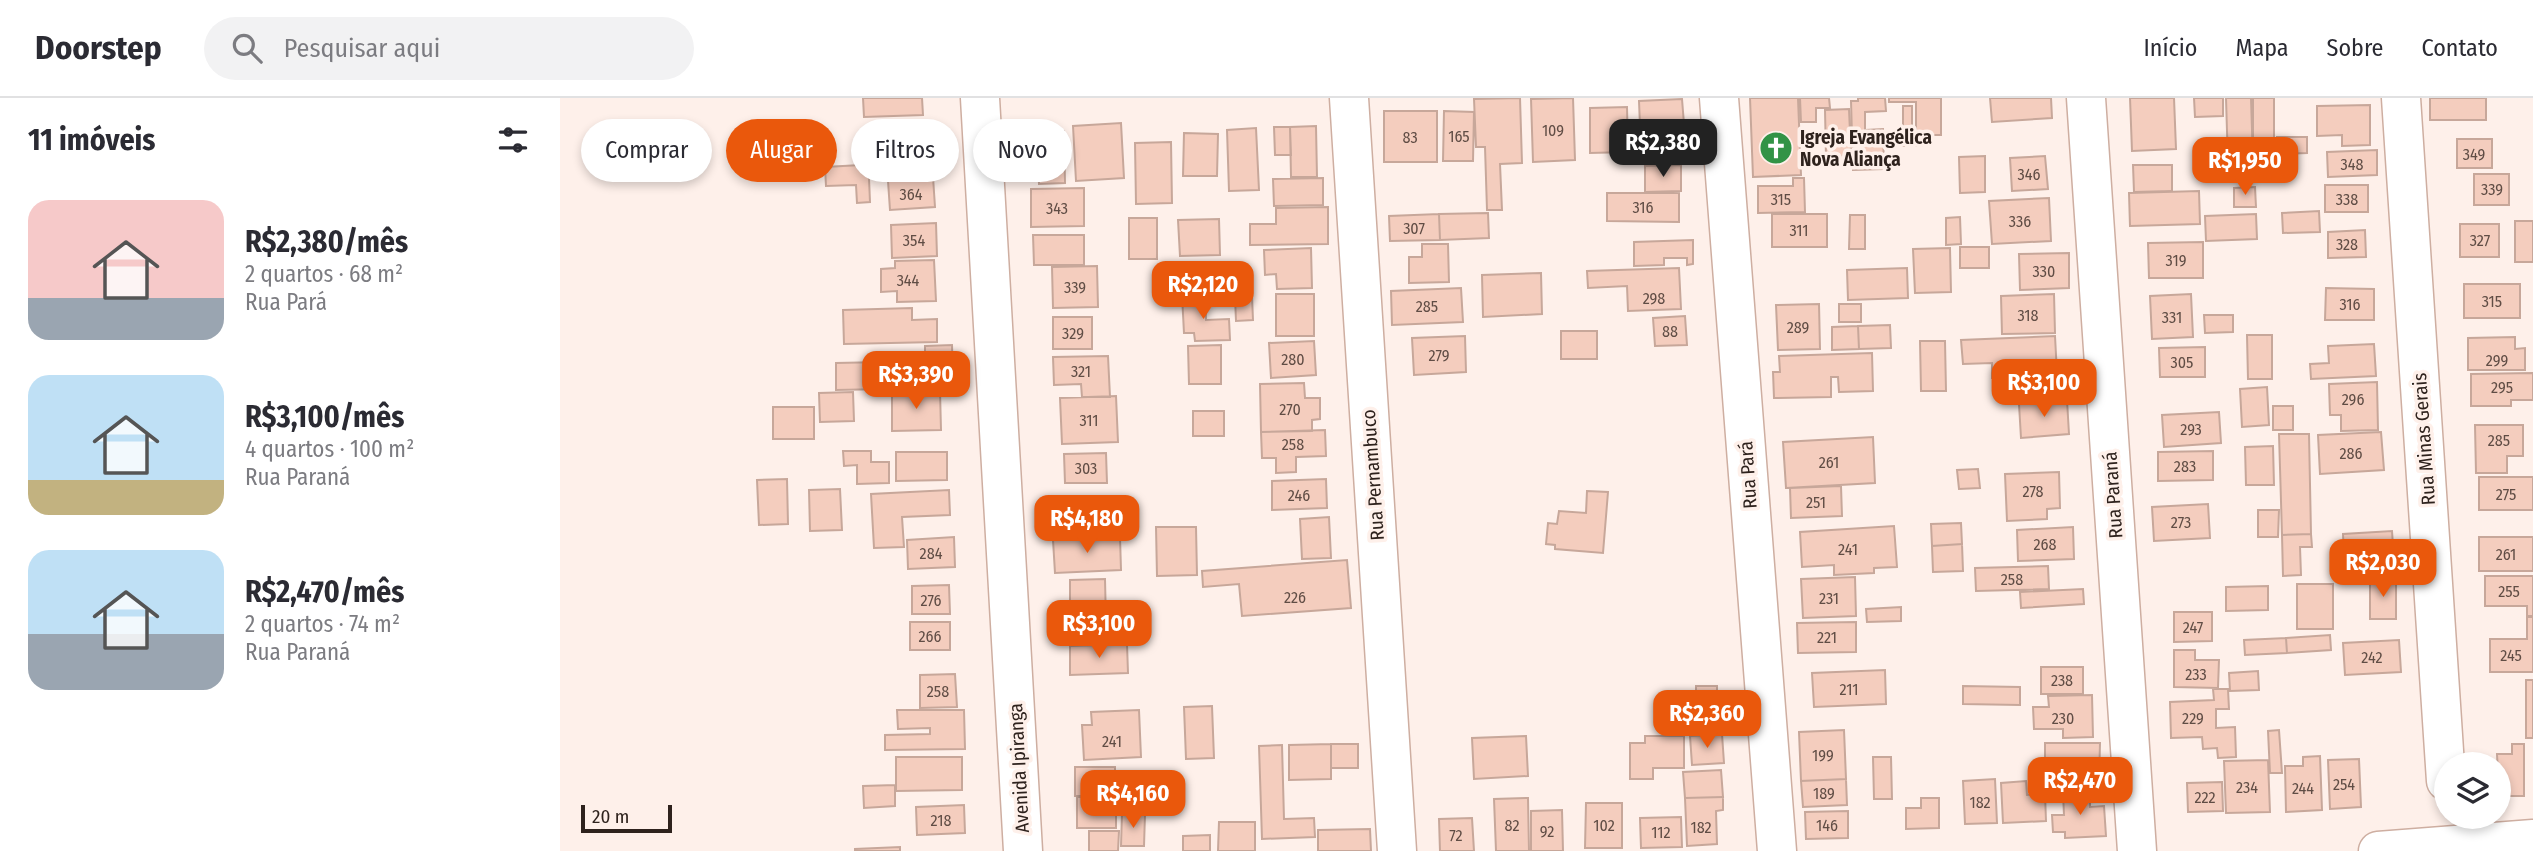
<!DOCTYPE html>
<html lang="pt">
<meta charset="utf-8">
<style>
body{margin:0;font-family:"Fira Sans Condensed",sans-serif;background:#f2f2f3;color:#2b2b33;height:100vh;display:flex;flex-direction:column;font-size:26px;white-space:nowrap}
*{box-sizing:border-box;margin:0}
p{font-size:23px;color:#7c7c81}
.icon{flex:none;width:38px;height:38px;fill:none;stroke:currentColor;stroke-width:2;stroke-linecap:round;stroke-linejoin:round}
.map{position:relative;flex:1;overflow:hidden}
.sheet{display:flex;flex-direction:column;background:#fff;width:560px}
.sheet>*{flex:none}
.hud{position:absolute;left:21px;top:21px;width:665px;height:63px;display:flex;gap:14px}
.controls{position:absolute;left:1874px;top:654px;display:grid;gap:14px}
.controls a{display:grid;place-items:center;width:77px;height:77px;border-radius:50%;background:#fff;box-shadow:0 4px 10px #0003;font-size:35px}
.scale{position:absolute;left:21px;bottom:18px;width:91px;box-sizing:border-box;padding-left:7px;border:4px solid #2e221d;border-top:0;font-size:19px;line-height:24px;white-space:nowrap;color:#2e221d;-webkit-text-stroke:5px #fef0ea;paint-order:stroke}
.price{position:absolute;translate:-50% -60px;padding:0 16px;border-radius:14px;background:#ea580c;color:#fff;font-size:23px;line-height:46px;filter:drop-shadow(0 2px 4px #0008)}
.price::after{content:'';position:absolute;left:50%;top:42px;width:21px;height:16px;margin-left:-10px;background:inherit;clip-path:polygon(0 0,100% 0,50% 100%)}
.price.active{background:#222;color:#fff}
ul{padding:0;list-style:none}
li{display:flex;align-items:center;gap:21px;height:175px;padding:0 28px}
li span{display:grid;place-items:center;flex:none;width:196px;height:140px;border-radius:21px;color:#555}
li>.icon{margin-inline-start:auto}
span .icon{width:84px;height:84px;fill:#fffc;stroke-width:1}
li b{font-size:30px}
h2{display:flex;justify-content:space-between;align-items:center;height:84px;padding:0 28px;font-size:30px}
.chip{padding:0 24px;border-radius:32px;background:#fff;box-shadow:0 4px 10px #0003;font-size:24px;line-height:63px}
.chip.active{background:#ea580c;color:#fff}
header{display:flex;align-items:center;gap:42px;box-sizing:border-box;height:98px;padding:0 35px;background:#fff;border-bottom:2px solid #e1e1e2}
header strong{font-size:33px}
nav{display:flex;gap:38px;margin-inline-start:auto;font-size:24px}
.search{width:490px;height:63px;background:#f2f2f3;display:flex;align-items:center;gap:18px;box-sizing:border-box;padding:0 24px;border-radius:38px;color:#7c7c81;font-size:26px}
main{display:flex;flex:1;min-height:0}
.map>svg:first-child{display:block}
.building{fill:#f4cdbe;stroke:#c7a79a;stroke-width:2}
.lines{fill:none;stroke-linecap:round;stroke-linejoin:round}
.minor-casing{stroke:#ceaea1;stroke-width:41}
.minor{stroke:#fff;stroke-width:38}
.labels{text-anchor:middle;dominant-baseline:central;stroke-width:7;stroke-linejoin:round;paint-order:stroke}
.number-label{font-size:16px;fill:#604d45}
.poi-label{font-size:19px;font-weight:bold;fill:#2e221d;stroke:#fef0ea;text-anchor:start}
.street-label{font-size:19px;fill:#2e221d;stroke:#fef0ea}
</style>
<header>
<strong>Doorstep</strong>
<div class="search"><svg class="icon" aria-label="search" viewBox="0 0 24 24"><circle cx="10" cy="10" r="6"/><path d="M15 15l6 6"/></svg>Pesquisar aqui</div>
<nav><a>Início</a><a>Mapa</a><a>Sobre</a><a>Contato</a></nav>
</header>
<main>
<section class="sheet">
<h2>11 imóveis<svg class="icon" aria-label="filters" viewBox="0 0 24 24"><path d="M4 7h16M4 17h16"/><circle cx="9" cy="7" r="2"/><circle cx="15" cy="17" r="2"/></svg></h2>
<ul>
<li><span style="background:linear-gradient(#f6c9c9 70%,#9aa5b1 0)"><svg class="icon" aria-label="home" viewBox="0 0 24 24"><path d="M3 11l9-7 9 7M6 9v11h12V9"/></svg></span><div><b>R$2,380/mês</b><p>2 quartos · 68 m²</p><p>Rua Pará</p></div></li>
<li><span style="background:linear-gradient(#bfe0f5 75%,#c2b280 0)"><svg class="icon" aria-label="home" viewBox="0 0 24 24"><path d="M3 11l9-7 9 7M6 9v11h12V9"/></svg></span><div><b>R$3,100/mês</b><p>4 quartos · 100 m²</p><p>Rua Paraná</p></div></li>
<li><span style="background:linear-gradient(#bfe0f5 60%,#9aa5b1 0)"><svg class="icon" aria-label="home" viewBox="0 0 24 24"><path d="M3 11l9-7 9 7M6 9v11h12V9"/></svg></span><div><b>R$2,470/mês</b><p>2 quartos · 74 m²</p><p>Rua Paraná</p></div></li>
</ul>
</section>
<div class="map">
<svg width="1973" height="753" viewBox="0 0 1973 753">
<rect width="100%" height="100%" fill="#fef0ea"/>
<path class="building" d="M303 0H362L363 17 304 19Z
M960 0 962 65 940 66 942 112H927L925 49H916L914 1Z
M1013 0 1015 62 973 64 971 1Z
M1190 0H1238L1241 77 1193 79Z
M1240 0H1269L1270 10H1256V24H1241Z
M1298 0H1325L1326 13 1305 14V32L1323 31 1324 71 1293 72 1291 3H1298Z
M1329 0H1381V37H1366V48H1343V8H1352V32H1356V4H1329Z
M1430 0H1491L1492 20 1432 24Z
M1570 0H1614L1616 51 1572 53Z
M1634 0H1663V18L1635 19Z
M1666 0H1691L1693 64 1668 66Z
M1693 0H1714V43L1693 44Z
M1870 0H1926V22H1870Z
M1122 1 1124 26 1080 28 1079 3Z
M1810 7V47L1782 48V37L1757 38V8Z
M1067 9 1068 54 1030 55V10Z
M1289 11 1291 58 1266 59 1265 12Z
M824 13H877V64H824Z
M884 13 914 14 913 63H883Z
M561 25 564 80 516 83 513 28Z
M361 27 363 59 312 61 311 29Z
M756 28 757 79H731L730 29Z
M714 29H730L731 57H715Z
M696 30 699 92 669 93 667 32Z
M504 33 505 85 479 86 478 34Z
M1080 34H1095V52H1080Z
M624 35 658 36 657 78H623Z
M1717 39H1747V55L1718 56Z
M1897 41H1932V70H1897Z
M611 44 612 105 576 106 575 45Z
M1817 52V77L1768 79 1767 54Z
M1121 53V67L1085 68 1084 54Z
M1425 58V94L1400 95 1399 59Z
M1485 58 1488 91 1452 93 1450 60Z
M319 66 320 80H309L310 104 297 105 296 87 266 88 265 69Z
M1121 67V93L1085 94V68Z
M1573 67H1612V93L1574 94Z
M1914 76H1949V107H1914Z
M373 79 375 109 330 112 328 83Z
M763 80V107L714 108 713 81Z
M1233 80H1244L1245 114 1198 115V88H1233Z
M1765 87H1808V114H1765Z
M1695 89 1696 109H1674V90Z
M524 90V128L471 129V91Z
M1639 93 1640 126 1570 128 1569 95Z
M1047 95H1119V124L1047 123Z
M1489 100 1491 143 1432 146 1429 103Z
M768 109V146L690 147V126H716V110Z
M1759 113 1760 134 1723 135 1722 115Z
M928 115 929 140 880 142 879 116Z
M879 116 880 142 830 143 829 118Z
M1212 116H1267V149H1212Z
M1696 116 1697 141 1646 143 1645 118Z
M1290 117H1305V151H1289Z
M1400 119 1401 146 1386 147V120Z
M569 120H597V161H569Z
M659 121 660 157 620 158 618 122Z
M1955 123H1973V164H1955Z
M376 125 377 158 332 160 331 127Z
M1900 126H1939V159H1900Z
M1805 132 1806 159 1768 160V134Z
M473 137H524V167H474Z
M1133 142V166L1127 167V160H1104V167L1074 168V144Z
M1643 144V180H1589L1588 145Z
M862 146H888L889 184 849 185V159H862Z
M1400 149H1429V170H1400Z
M751 150 752 190 717 191 716 176 705 177 704 152Z
M1390 150 1391 194 1355 195 1353 151Z
M1509 155V190L1460 192 1459 156Z
M374 162 376 203 337 204V193L321 194V171L335 170V163Z
M537 168 538 209 493 210 492 169Z
M1119 170 1121 211 1068 213 1067 188 1028 190 1027 173Z
M1347 170 1348 200 1288 202 1287 172Z
M981 175 982 216 923 219 922 177Z
M1904 186H1960V220H1904Z
M901 190 903 224 832 227 831 193Z
M1766 190 1814 191V222H1765Z
M645 196 646 222 669 221 670 242 635 243 634 235H624L622 197Z
M716 196H754V238H716Z
M1494 196 1495 235 1442 236 1441 198Z
M1631 196 1633 239 1592 241 1590 198Z
M692 198 693 222 676 223 675 199Z
M1259 206 1260 251 1218 252 1216 207Z
M1279 206H1301V224H1279Z
M352 210V222L377 221V244L284 246 283 212Z
M1644 217H1673V234L1645 235Z
M1125 218 1127 247 1095 248 1093 220Z
M493 219H532V251H493Z
M1330 227 1331 250 1299 251 1298 228Z
M1298 228 1299 251 1272 252V229Z
M1001 233H1037V261H1001Z
M1687 237H1712V281H1688Z
M905 238 906 274 854 277 852 240Z
M1495 238 1497 276 1432 280V265L1403 266 1401 242Z
M1955 239V251L1965 250V272H1908V240Z
M754 243 756 277 711 280 709 245Z
M1360 243H1385L1386 293H1361Z
M1814 246 1816 278 1751 281 1750 266 1769 265 1768 248Z
M392 247 393 283H374V291H343L342 258H365V248Z
M661 247V286H629L628 248Z
M1645 249V279H1600L1599 250Z
M1312 255 1313 293 1279 294 1278 279H1271V299L1214 300 1213 274H1220L1219 258Z
M548 258 550 299H522L521 286 494 287 493 259Z
M323 264 324 291 276 292V265Z
M1973 275V302H1951V308H1911V276Z
M1817 284 1818 332 1781 333V317H1770L1769 286Z
M744 285 745 300H760V321L752 322V333L701 334 700 286Z
M1707 289 1709 327 1682 329 1680 291Z
M380 293 381 332 332 333V294Z
M293 294 294 323 260 324 259 295Z
M556 298 558 344 502 346 500 300Z
M1507 302 1509 336 1461 340 1459 306Z
M1713 308H1733V332H1713Z
M213 309H254V341H213Z
M633 313H664V338H633Z
M1659 314 1661 345 1604 349 1602 317Z
M1915 327H1963V358H1947V375H1916Z
M765 332 766 358 736 359V374L716 375V360H702L701 334Z
M1821 334 1824 372 1760 376 1758 337Z
M1719 336H1749L1751 436 1722 437Z
M1313 339 1315 385 1226 390 1223 344Z
M1713 348 1714 387H1686L1685 349Z
M283 353H311V364H329V385L297 386V367L284 368Z
M1653 353V382L1598 383V354Z
M336 354H387V382L336 383Z
M546 355 547 385H505L504 356Z
M1418 371 1420 390 1399 391 1397 372Z
M1499 374 1500 410 1487 411V421L1447 423 1445 376Z
M1919 379H1973V412H1919Z
M227 381 228 426 199 427 197 382Z
M766 381 767 410 712 412V383Z
M1281 388 1282 418 1231 420 1230 390Z
M280 391 282 432 250 433 249 392Z
M389 392 390 417 342 419 344 449 314 450 311 396Z
M1027 393 1048 394 1043 455 995 451V447L986 446 988 425 997 426 999 413 1026 415Z
M552 404V435L507 436V405Z
M1648 406 1650 440 1594 443 1592 409Z
M1698 412H1719L1718 439H1698Z
M769 419 771 460 742 461 740 421Z
M1401 425 1402 446 1372 448 1371 426Z
M1334 428 1337 469 1314 470V475L1274 477V467L1242 469 1240 434Z
M596 429H636L637 477 597 478Z
M1513 429 1514 461 1458 463 1457 432Z
M1832 433 1835 477 1785 480 1783 436Z
M1751 436 1752 449H1740L1741 477 1723 478 1722 437Z
M394 439 395 469 348 471 347 442Z
M560 439 561 472 495 475 493 442Z
M1919 439H1973V473H1919Z
M1402 446 1403 473 1373 474 1372 448Z
M787 462 791 510 682 518 679 486 643 489 642 473Z
M1488 468 1489 491 1416 493 1415 470Z
M1925 478H1973V518H1967V508H1925Z
M1295 479 1296 518 1243 520 1241 481Z
M545 481 546 524H510V482Z
M1810 481H1836V521H1810Z
M1737 486H1773V531H1737Z
M389 487 390 516H352V488Z
M1708 488V512L1666 513V489Z
M1523 491 1524 506 1461 510 1460 494Z
M1341 509V523L1307 524 1306 511Z
M1614 514H1652V543L1614 544Z
M1967 519H1973V574H1930V541H1967Z
M576 521 578 540 559 542 557 522Z
M350 524H390V552H350Z
M1296 524V554L1238 555 1237 525Z
M1770 537 1771 552 1727 555 1726 540Z
M1726 540 1727 555 1685 557 1684 542Z
M1839 542 1841 574 1785 577 1783 545Z
M567 546 568 575 510 577V548Z
M1614 552H1635V562H1659L1658 590 1614 589Z
M1481 569H1523V596H1481Z
M1325 572 1326 606 1254 609 1252 575Z
M1698 573 1699 592 1670 593 1669 575Z
M395 576 397 609 360 610V577Z
M1966 582H1973V640H1966Z
M1136 588H1157V611H1136Z
M1403 588 1460 589V607L1403 606Z
M1653 591H1668L1669 611H1656V630L1675 629 1676 659 1658 660 1657 650 1643 651 1642 639 1611 640 1610 604 1654 602Z
M1532 597 1533 639 1503 640V631H1474L1473 609H1489L1488 598Z
M652 608 654 660 626 661 624 609Z
M337 612H404L405 651 325 652V637L370 636V630L338 631Z
M579 612 581 659 524 662 522 627H532L531 614Z
M1284 632 1286 681 1241 683 1239 634Z
M1719 632 1722 675H1710L1708 633Z
M1162 636 1164 665 1132 667 1130 638Z
M966 638 968 678 914 681 912 640Z
M1085 638H1124V670H1093V681H1070V645H1085Z
M1485 645H1540L1539 684H1485Z
M771 646H798V670H771Z
M771 646V681L729 682V647Z
M1952 646H1964V698H1939L1937 656H1952Z
M722 647 724 721 754 720 755 739 702 741 699 648Z
M1760 658 1762 712 1726 714 1725 668H1743V659Z
M336 659H402V692L336 693Z
M1313 659H1331L1332 701H1314Z
M1799 661 1801 709 1770 711 1768 662Z
M1708 662 1710 714 1666 715 1664 663Z
M515 669H555V698H515Z
M1161 672 1163 699 1125 700 1123 674Z
M1286 681 1287 707 1243 709 1241 683Z
M1435 681 1437 725 1405 726 1403 683Z
M1466 683 1467 697 1485 696 1486 723 1443 725 1441 685Z
M1662 684 1663 713 1628 714 1627 685Z
M335 687V708L304 710 303 688Z
M1530 694V709L1544 708 1546 738 1505 740V734H1493L1492 717H1504L1503 695Z
M517 699H544V710H556V730H517Z
M1163 699V712L1156 713 1157 746 1127 748 1125 700Z
M968 700 969 753H936L934 701Z
M1361 700H1379V730L1346 731V710H1361Z
M1026 705H1062V750H1025Z
M404 707 405 735 357 737 356 709Z
M1002 712 1003 753H971V713Z
M1288 713V740L1246 741 1245 714Z
M562 715 585 716 584 748H561Z
M1121 719 1122 749 1081 750 1080 720Z
M912 720 914 753H880L879 721Z
M659 724H695V753H658Z
M810 731 811 753H758V732Z
M529 733H559L558 753H529Z
M650 737V753H623V738Z
M340 749V753H295V751Z"/>
<g class="lines">
<defs>
<path id="minor" d="M420 0 463 753
M789 0 837 753
M1159 0 1217 753
M1526 0 1577 753
M1841 0 1886 683
M1818 753 1973 741"/>
</defs>
<use href="#minor" class="minor-casing"/>
<use href="#minor" class="minor"/>
</g>
<defs>
<symbol id="church-disc" viewBox="-11 -11 22 22"><circle r="9.5" fill="#329346" stroke="#fef0ea"/><path d="M-1.2-6h2.4v3.5h3.3v2.4h-3.3V6h-2.4V-.1h-3.3v-2.4h3.3Z" fill="#fff"/></symbol>
</defs>
<g fill-rule="evenodd">
<use href="#church-disc" x="1197" y="31" width="38" height="38"/>
</g>
<g class="labels">
<g class="number-label">
<text x="993" y="32">109</text>
<text x="899" y="38">165</text>
<text x="850" y="39">83</text>
<text x="1914" y="56">349</text>
<text x="1792" y="66">348</text>
<text x="1469" y="76">346</text>
<text x="1932" y="91">339</text>
<text x="351" y="96">364</text>
<text x="1221" y="101">315</text>
<text x="1787" y="101">338</text>
<text x="1083" y="109">316</text>
<text x="497" y="110">343</text>
<text x="1460" y="123">336</text>
<text x="854" y="130">307</text>
<text x="1239" y="132">311</text>
<text x="354" y="142">354</text>
<text x="1920" y="142">327</text>
<text x="1787" y="146">328</text>
<text x="1616" y="162">319</text>
<text x="1484" y="173">330</text>
<text x="348" y="182">344</text>
<text x="515" y="189">339</text>
<text x="1094" y="200">298</text>
<text x="1932" y="203">315</text>
<text x="1790" y="206">316</text>
<text x="867" y="208">285</text>
<text x="1468" y="217">318</text>
<text x="1612" y="219">331</text>
<text x="1238" y="229">289</text>
<text x="1110" y="233">88</text>
<text x="513" y="235">329</text>
<text x="879" y="257">279</text>
<text x="733" y="261">280</text>
<text x="1937" y="262">299</text>
<text x="1622" y="264">305</text>
<text x="521" y="273">321</text>
<text x="1942" y="289">295</text>
<text x="1793" y="301">296</text>
<text x="730" y="311">270</text>
<text x="529" y="322">311</text>
<text x="1631" y="331">293</text>
<text x="1939" y="342">285</text>
<text x="733" y="346">258</text>
<text x="1791" y="355">286</text>
<text x="1269" y="364">261</text>
<text x="1625" y="368">283</text>
<text x="526" y="370">303</text>
<text x="1473" y="393">278</text>
<text x="1946" y="396">275</text>
<text x="739" y="397">246</text>
<text x="1256" y="404">251</text>
<text x="1621" y="424">273</text>
<text x="1485" y="446">268</text>
<text x="1288" y="451">241</text>
<text x="371" y="455">284</text>
<text x="1946" y="456">261</text>
<text x="1452" y="481">258</text>
<text x="1949" y="493">255</text>
<text x="735" y="499">226</text>
<text x="1269" y="500">231</text>
<text x="371" y="502">276</text>
<text x="1633" y="529">247</text>
<text x="370" y="538">266</text>
<text x="1267" y="539">221</text>
<text x="1951" y="557">245</text>
<text x="1812" y="559">242</text>
<text x="1636" y="576">233</text>
<text x="1502" y="582">238</text>
<text x="1289" y="591">211</text>
<text x="378" y="593">258</text>
<text x="1503" y="620">230</text>
<text x="1633" y="620">229</text>
<text x="552" y="643">241</text>
<text x="1263" y="657">199</text>
<text x="1784" y="686">254</text>
<text x="1687" y="689">234</text>
<text x="1743" y="690">244</text>
<text x="1264" y="695">189</text>
<text x="1645" y="699">222</text>
<text x="1420" y="704">182</text>
<text x="381" y="722">218</text>
<text x="952" y="727">82</text>
<text x="1044" y="727">102</text>
<text x="1267" y="727">146</text>
<text x="1141" y="729">182</text>
<text x="987" y="733">92</text>
<text x="1101" y="734">112</text>
<text x="896" y="737">72</text>
</g>
<g class="poi-label">
<text x="1240" y="39">Igreja Evangélica<tspan x="1240" dy="22">Nova Aliança</tspan></text>
</g>
<g class="street-label">
<text transform="translate(1864 341) rotate(-94)">Rua Minas Gerais</text>
<text transform="translate(813 377) rotate(-94)">Rua Pernambuco</text>
<text transform="translate(1188 377) rotate(-94)">Rua Pará</text>
<text transform="translate(1553 397) rotate(-94)">Rua Paraná</text>
<text transform="translate(459 670) rotate(-93)">Avenida Ipiranga</text>
</g>
</g>
</svg>
<div class="controls">
<a><svg class="icon" aria-label="layers" viewBox="0 0 24 24"><path d="M12 4l9 5-9 5-9-5zM3 14l9 5 9-5"/></svg></a>
</div>
<div class="scale">20 m</div>
<b class="price active" style="left:1103px;top:81px">R$2,380</b>
<b class="price" style="left:1685px;top:99px">R$1,950</b>
<b class="price" style="left:643px;top:223px">R$2,120</b>
<b class="price" style="left:356px;top:313px">R$3,390</b>
<b class="price" style="left:1484px;top:321px">R$3,100</b>
<b class="price" style="left:527px;top:457px">R$4,180</b>
<b class="price" style="left:1823px;top:501px">R$2,030</b>
<b class="price" style="left:539px;top:562px">R$3,100</b>
<b class="price" style="left:1147px;top:652px">R$2,360</b>
<b class="price" style="left:1520px;top:719px">R$2,470</b>
<b class="price" style="left:573px;top:732px">R$4,160</b>
<div class="hud">
<a class="chip">Comprar</a>
<a class="chip active">Alugar</a>
<a class="chip">Filtros</a>
<a class="chip">Novo</a>
</div>
</div>
</main>
